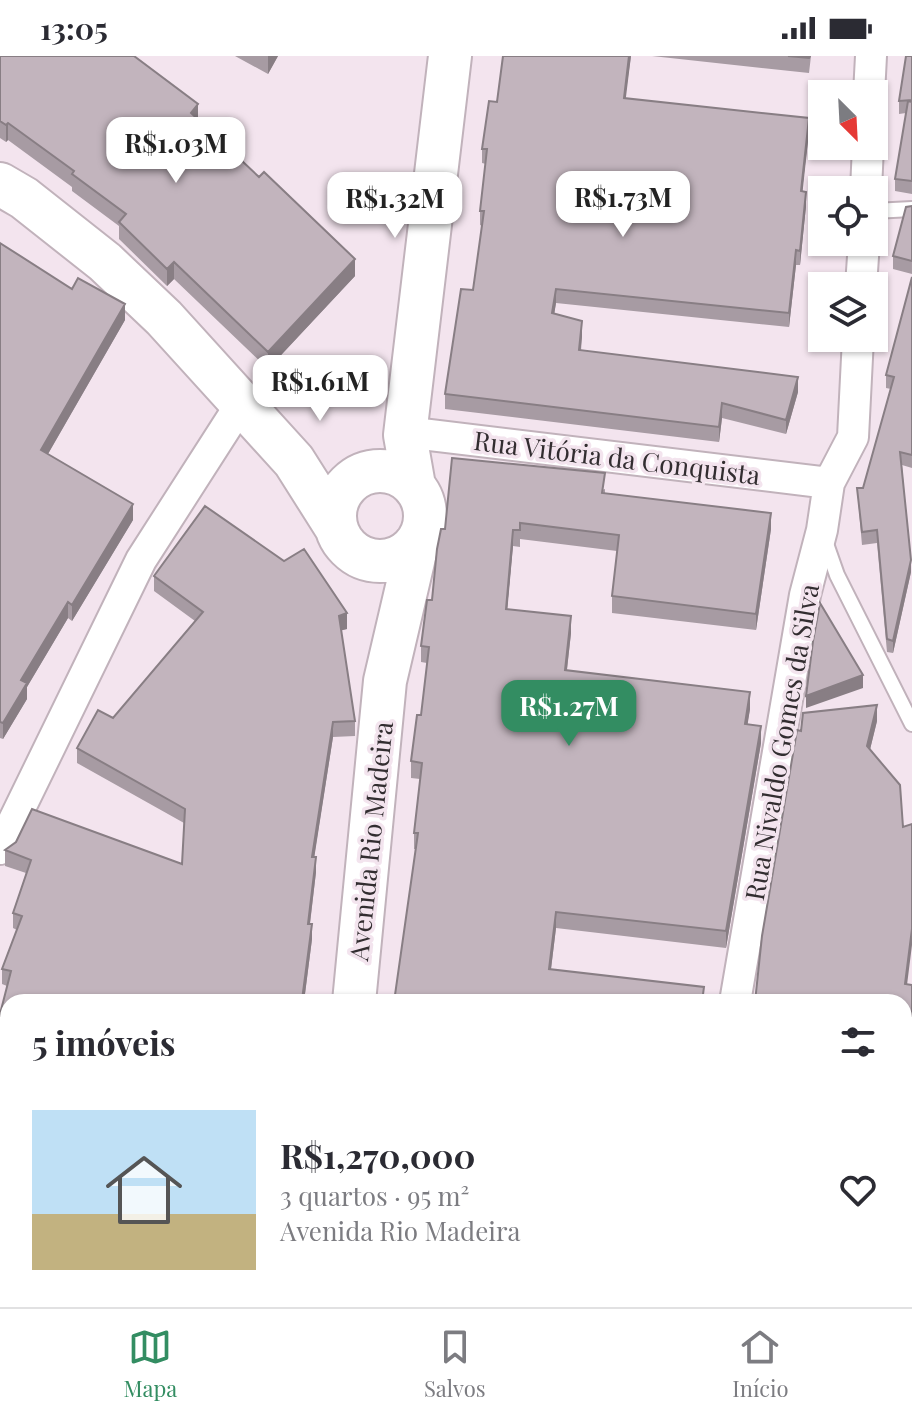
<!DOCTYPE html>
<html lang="pt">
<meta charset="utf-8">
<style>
body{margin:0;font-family:"Playfair Display",serif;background:#f7f7f7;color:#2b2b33;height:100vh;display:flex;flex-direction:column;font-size:30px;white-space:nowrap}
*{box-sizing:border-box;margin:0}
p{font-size:26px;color:#7c7c81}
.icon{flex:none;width:44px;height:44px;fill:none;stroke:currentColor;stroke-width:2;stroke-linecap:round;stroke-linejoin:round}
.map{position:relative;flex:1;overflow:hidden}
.side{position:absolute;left:0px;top:938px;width:912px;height:314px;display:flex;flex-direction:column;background:#fff;border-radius:24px 24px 0 0;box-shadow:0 2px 6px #0004}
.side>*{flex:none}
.needle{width:52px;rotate:156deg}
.controls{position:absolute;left:808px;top:24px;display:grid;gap:16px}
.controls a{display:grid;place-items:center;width:80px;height:80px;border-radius:0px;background:#fff;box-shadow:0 2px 6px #0004;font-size:40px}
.price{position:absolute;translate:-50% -68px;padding:0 18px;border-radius:16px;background:#fff;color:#222;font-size:26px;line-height:52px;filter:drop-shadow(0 2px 4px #0008)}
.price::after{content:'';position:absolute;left:50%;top:48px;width:24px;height:18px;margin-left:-12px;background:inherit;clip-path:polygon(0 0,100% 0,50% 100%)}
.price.current{background:#338d62;color:#fff}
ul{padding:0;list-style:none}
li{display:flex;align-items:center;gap:24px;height:200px;padding:0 32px}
li span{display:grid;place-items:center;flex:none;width:224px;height:160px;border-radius:0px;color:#555}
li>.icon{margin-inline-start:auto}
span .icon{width:96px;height:96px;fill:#fffc;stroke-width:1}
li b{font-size:34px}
h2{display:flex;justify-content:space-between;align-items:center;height:96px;padding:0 32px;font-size:34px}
.status{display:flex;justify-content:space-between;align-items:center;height:56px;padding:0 40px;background:#fff;direction:ltr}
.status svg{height:22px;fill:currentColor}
.dock{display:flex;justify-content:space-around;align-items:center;height:112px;border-top:2px solid #e1e1e2;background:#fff;font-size:22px;color:#7c7c81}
.dock a{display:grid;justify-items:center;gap:4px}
.dock .current{color:#338d62}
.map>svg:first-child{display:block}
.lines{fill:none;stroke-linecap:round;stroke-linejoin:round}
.lane-casing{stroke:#c1b2bb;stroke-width:18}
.street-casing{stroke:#c1b2bb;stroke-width:34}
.secondary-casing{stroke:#c1b2bb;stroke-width:46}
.lane{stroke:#fff;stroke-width:14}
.street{stroke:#fff;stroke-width:30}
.secondary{stroke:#fff;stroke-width:42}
.wall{fill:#a79ba3}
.shaded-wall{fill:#887e84}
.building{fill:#c2b4bd;stroke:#887e84;stroke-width:2}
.labels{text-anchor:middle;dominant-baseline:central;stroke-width:7;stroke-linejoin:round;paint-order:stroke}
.street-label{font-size:26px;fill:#322d30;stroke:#f3e4ee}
</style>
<div class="status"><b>13:05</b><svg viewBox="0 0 49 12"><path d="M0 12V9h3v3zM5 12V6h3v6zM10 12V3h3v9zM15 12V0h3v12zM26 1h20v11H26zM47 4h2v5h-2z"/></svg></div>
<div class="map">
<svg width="912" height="1251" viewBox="0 0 912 1251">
<rect width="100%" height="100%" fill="#f3e4ee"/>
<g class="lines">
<defs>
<path id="lane" d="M874 155 912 153
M824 482 837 519 912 668"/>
<path id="street" d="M869 38 871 0
M866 134 868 90
M861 230 864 186
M405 376 829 427
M0 793 141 504 241 348
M735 946 805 539 822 474 829 427 853 381 858 282
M704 1251V1244"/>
<path id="secondary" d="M0 128 24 142 105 206 164 262 294 405 337 473
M335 460a45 45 0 1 1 90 0a45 45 0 1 1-90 0Z
M414 430 405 379 450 0
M354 946 385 625 418 484
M324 1251 325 1244"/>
</defs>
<use href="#lane" class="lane-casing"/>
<use href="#street" class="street-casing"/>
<use href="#secondary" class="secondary-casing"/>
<use href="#lane" class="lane"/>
<use href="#street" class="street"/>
<use href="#secondary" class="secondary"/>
</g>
<path class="wall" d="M0 0 198 63 355 220 268 313 174 223 167 230 119 183V170L72 135V131L8 84 6 86 0 82Z
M235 0H278L268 18Z
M503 0H631L625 42 809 76 802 135 806 150 800 209H796L789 271 556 247 554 258 582 280 581 295 798 336 786 378 722 362 719 386 445 353V338L473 234 482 170 480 169V155L486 108 482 107V93L497 46Z
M652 0H811L809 17Z
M912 0V143V138L895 135V123L906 57 899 58V45Z
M912 150V218L893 213V200Z
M0 187 72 233 125 264 48 398 133 464 72 565 68 562 27 631V643L3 683 0 682Z
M912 221V412L902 409 911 516 893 597 887 596 877 487 862 489 857 432H863L891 333 886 332V319Z
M605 433V437L771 473 756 574 612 557V540L617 495 520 483V491L513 490 507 553 571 577 567 614 750 653 747 669 761 687 726 892 556 872 551 913 704 946H394L416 793H414V777L420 723 411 722V705L421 659 427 607 421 606V590L432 544 445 473Z
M154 520 347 573 341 574 355 665V680L333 681 314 801 316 816 310 868 312 883 304 945 8 1244H282V1251H0L7 930 2 928V913L17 874 13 872V857L26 817 5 810V794L182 808 184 767 77 707V692L113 662 195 565 154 535Z
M877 665 870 693 907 929H912V1000L904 999V946L801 675Z
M374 1244H675L674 1251H374Z"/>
<path class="shaded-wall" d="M268 0H278L268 18Z
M629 0H631L624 57V42Z
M198 48V65L191 57Z
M809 62V76L801 150V135Z
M8 67V84L6 86V69Z
M806 136V150L800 209V195Z
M796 194V209L789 271V257Z
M355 203V220L268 313V296Z
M174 206V223L167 230V213Z
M556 233V247L552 272V257Z
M125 248V264L41 410V394Z
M582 265V280L579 309V294Z
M798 321V336L786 378V364Z
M722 347V362L719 386V371Z
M133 448V464L72 565V549Z
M771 457V473L756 574V558Z
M513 474V490L506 569V553Z
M911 504V516L893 597V585Z
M68 546V562L27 631V643L3 683V667L21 624Z
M347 557V573L339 575V560Z
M571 560V577L565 630V614Z
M863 619V632L806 652V640Z
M750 636V653L745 685V668Z
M877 649V665L867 706V690Z
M333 666V681L312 816V801Z
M761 670V687L726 892V875Z
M316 801V816L308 883V868Z
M556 856V872L549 929V913Z
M312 868V883L304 946H302Z
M912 873V889L905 945V928Z"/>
<path class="building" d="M0 0H134L198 48 191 57 259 121 264 116 355 203 268 296 174 206 167 213 119 166 126 158 72 118 74 115 8 67 6 69 0 65Z
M503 0H629L624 42 809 62 801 135 806 136 800 195 796 194 789 257 556 233 552 257 582 265 579 294 798 321 786 364 722 347 719 371 445 338 461 233 473 234 484 155H480L487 93H482L489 45 497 46Z
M788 0H810L809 2Z
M906 0H912V44L899 45Z
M908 45 912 46V125L895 123Z
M912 150V205L893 200 906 151Z
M0 187 72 233 78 222 125 248 41 394 133 448 72 549 68 546 21 624 27 627 3 667 0 666Z
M912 221V399L900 396 911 504 893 585 887 583 877 474 862 476 857 432H863L894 321 886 319Z
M452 402 605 417 602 437 771 457 756 558 612 540 619 479 520 467V474H513L506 553 571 560 565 614 750 636 745 668 761 670 726 875 556 856 549 913 704 931 702 946H394L418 777H414L422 707 411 705 417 659H421L429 591 421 590 427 544H432L437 493 441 473H445Z
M205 450 284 505 304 493 347 557 339 560 355 665 333 666 312 801H316L308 868H312L302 944 306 945V946H8V1244H115V1251H0V958L11 915 2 913 22 860 13 857 31 804 5 794 16 786 32 753 182 808 185 753 77 692 98 654 113 662 203 556 154 520Z
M820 547 863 619 806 640 813 585Z
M877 649 867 690 900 729 903 771 912 768V873L905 928 912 929V983H904V946H755L762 880 797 674 801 675 803 657Z
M904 1065 912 1066V1251H729V1244H904Z
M185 1244H281V1251H250Z
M458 1244H673L672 1251H520Z"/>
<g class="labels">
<g class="street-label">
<text transform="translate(617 401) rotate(7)">Rua Vitória da Conquista</text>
<text transform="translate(781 686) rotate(-80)">Rua Nivaldo Gomes da Silva</text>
<text transform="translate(370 785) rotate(-84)">Avenida Rio Madeira</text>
</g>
</g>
</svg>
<div class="controls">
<a><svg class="needle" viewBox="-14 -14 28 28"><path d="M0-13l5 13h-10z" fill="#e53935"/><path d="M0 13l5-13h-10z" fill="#7c7c81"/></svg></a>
<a><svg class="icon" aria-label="locate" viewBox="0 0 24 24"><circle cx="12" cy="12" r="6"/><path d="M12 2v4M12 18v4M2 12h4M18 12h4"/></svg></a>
<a><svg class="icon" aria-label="layers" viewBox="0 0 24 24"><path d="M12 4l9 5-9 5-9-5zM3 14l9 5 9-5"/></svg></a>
</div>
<b class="price" style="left:176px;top:129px">R$1.03M</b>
<b class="price" style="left:623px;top:183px">R$1.73M</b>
<b class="price" style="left:395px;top:184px">R$1.32M</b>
<b class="price" style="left:320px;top:367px">R$1.61M</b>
<b class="price current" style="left:569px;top:692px">R$1.27M</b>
<section class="side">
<h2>5 imóveis<svg class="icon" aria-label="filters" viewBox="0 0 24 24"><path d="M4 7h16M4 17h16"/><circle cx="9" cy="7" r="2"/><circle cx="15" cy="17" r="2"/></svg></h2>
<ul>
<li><span style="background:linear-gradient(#bfe0f5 65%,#c2b280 0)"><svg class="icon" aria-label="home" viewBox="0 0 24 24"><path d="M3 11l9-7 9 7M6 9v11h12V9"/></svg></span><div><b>R$1,270,000</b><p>3 quartos · 95 m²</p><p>Avenida Rio Madeira</p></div><svg class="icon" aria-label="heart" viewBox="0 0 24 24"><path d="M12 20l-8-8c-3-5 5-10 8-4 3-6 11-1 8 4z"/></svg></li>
</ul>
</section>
</div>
<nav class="dock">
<a class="current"><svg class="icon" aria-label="map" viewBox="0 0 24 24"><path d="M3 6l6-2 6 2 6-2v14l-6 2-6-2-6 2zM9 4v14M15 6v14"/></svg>Mapa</a>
<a><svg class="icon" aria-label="saved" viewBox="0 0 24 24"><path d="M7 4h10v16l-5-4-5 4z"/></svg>Salvos</a>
<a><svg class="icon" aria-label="home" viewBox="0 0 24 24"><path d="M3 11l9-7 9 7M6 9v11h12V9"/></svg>Início</a>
</nav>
